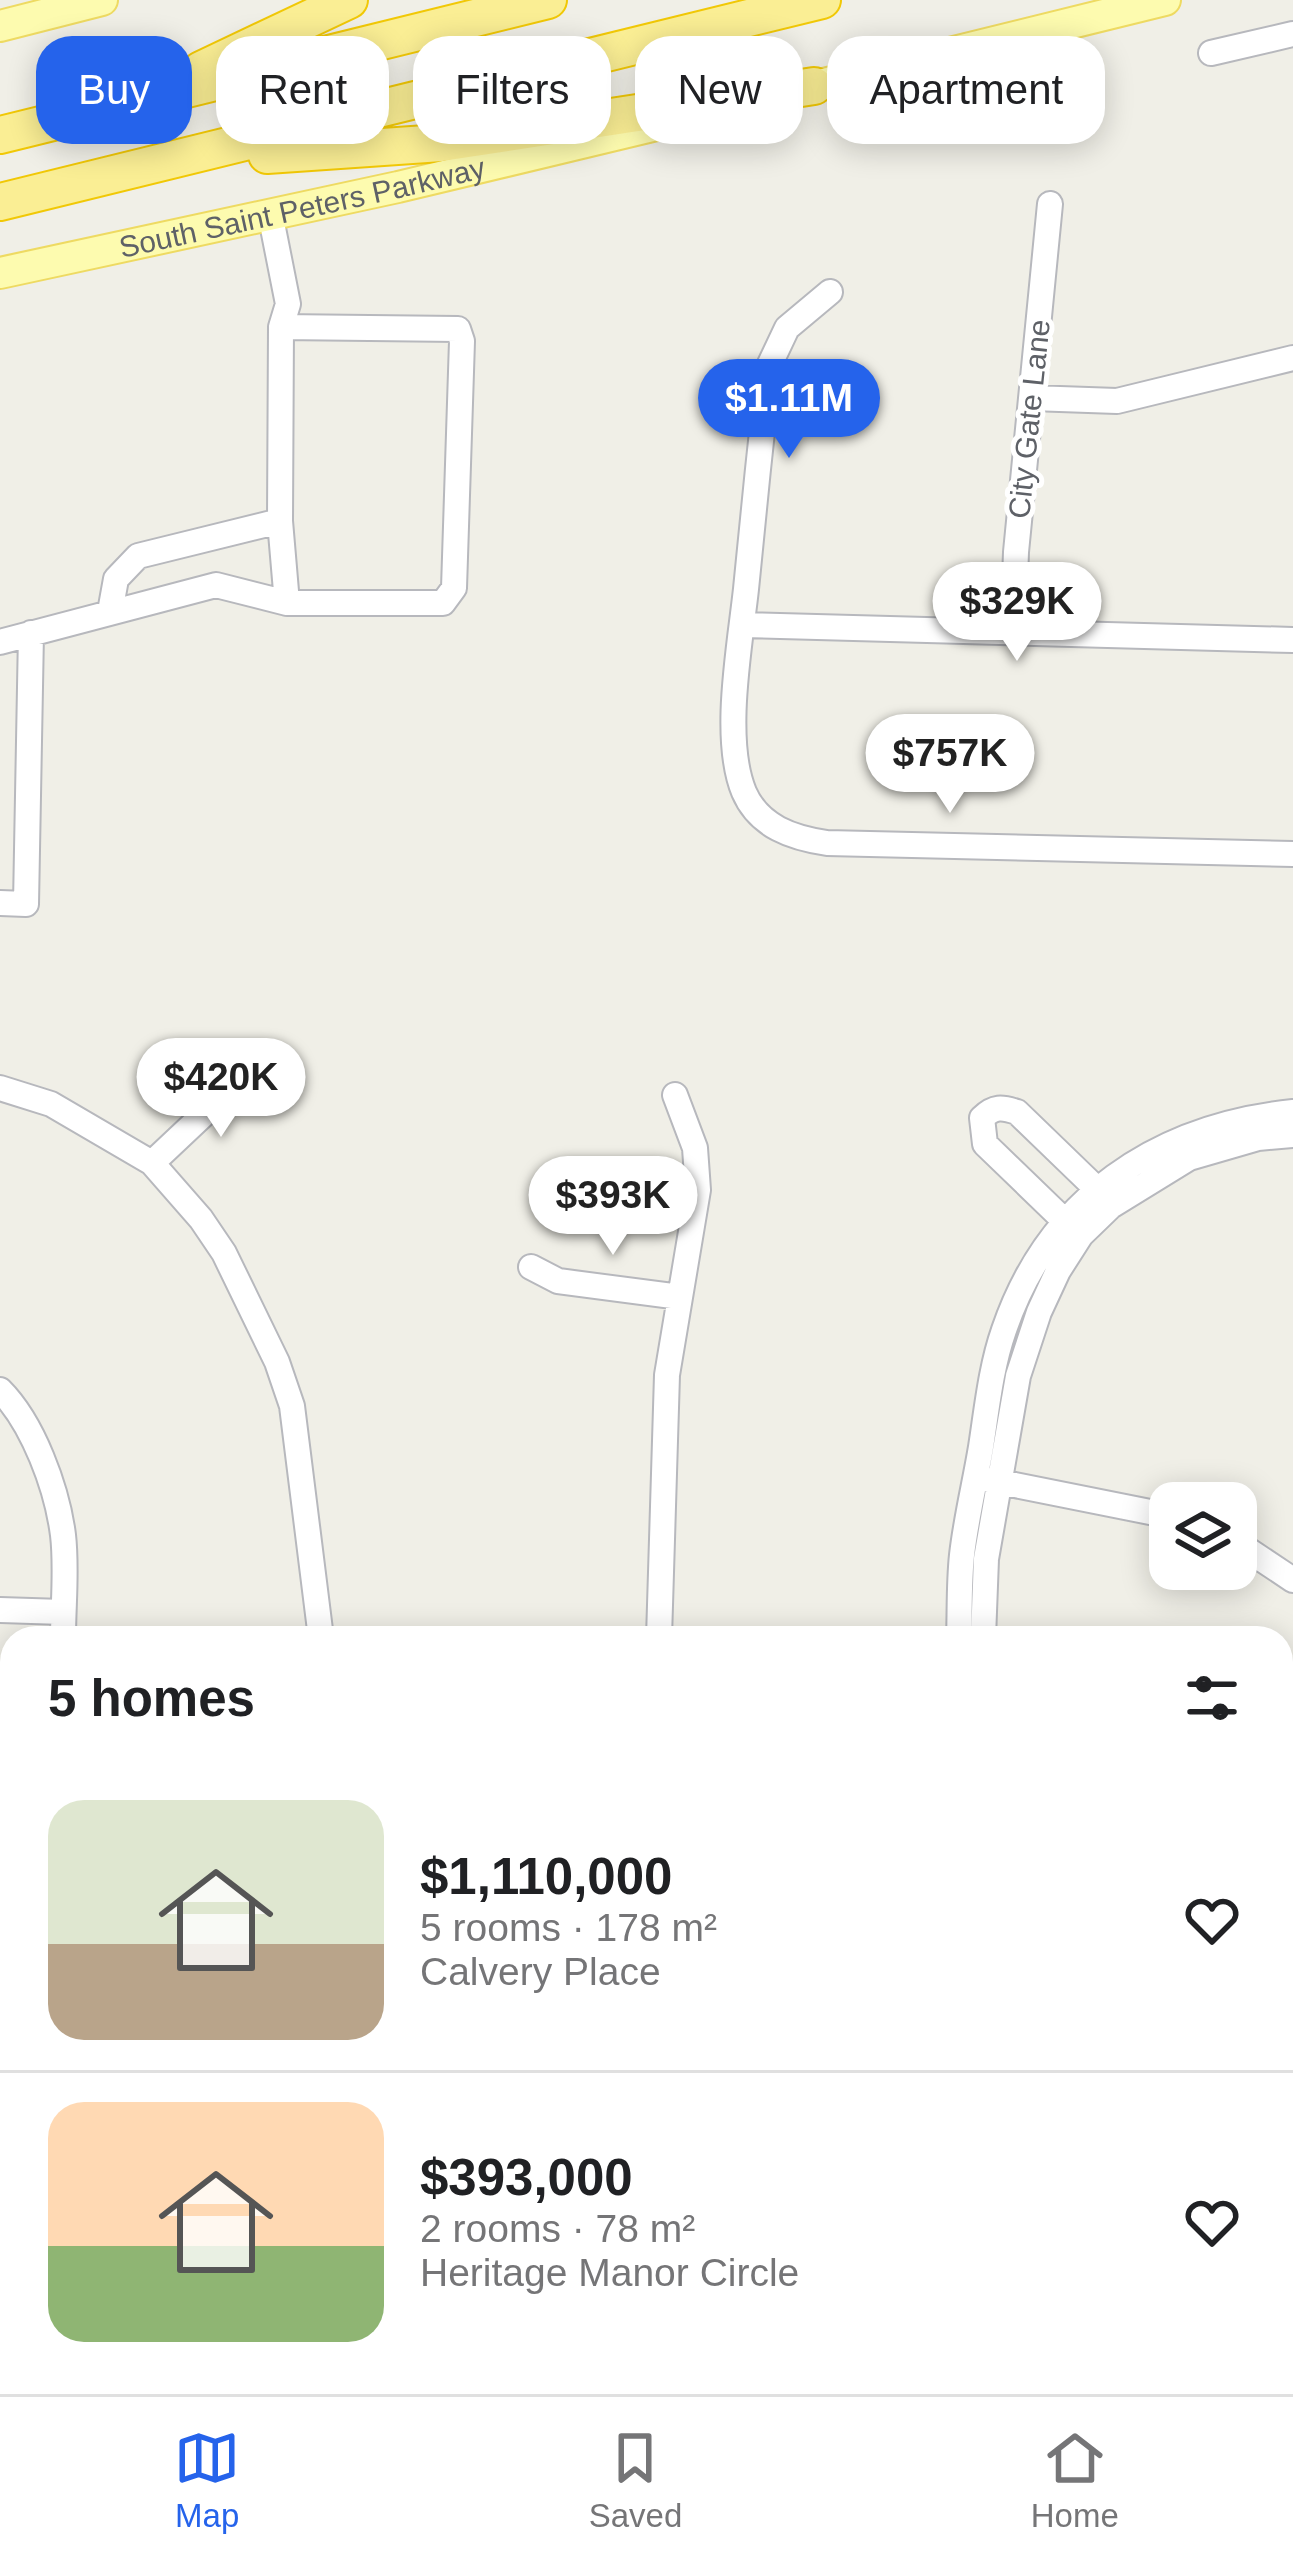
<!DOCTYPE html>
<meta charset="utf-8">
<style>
body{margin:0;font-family:Helvetica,sans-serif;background:#f2f2f2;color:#202124;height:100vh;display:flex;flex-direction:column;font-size:45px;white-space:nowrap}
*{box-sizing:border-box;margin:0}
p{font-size:39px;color:#757577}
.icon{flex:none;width:66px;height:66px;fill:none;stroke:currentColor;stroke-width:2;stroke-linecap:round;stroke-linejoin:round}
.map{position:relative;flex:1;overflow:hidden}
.panel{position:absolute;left:0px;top:1626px;width:1293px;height:768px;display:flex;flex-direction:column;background:#fff;border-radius:36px 36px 0 0;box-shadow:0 6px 30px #0003}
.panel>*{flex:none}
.banner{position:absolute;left:36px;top:36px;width:1221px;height:108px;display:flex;gap:24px}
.controls{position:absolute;left:1149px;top:1482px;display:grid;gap:24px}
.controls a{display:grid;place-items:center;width:108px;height:108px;border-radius:24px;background:#fff;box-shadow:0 6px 30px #0003;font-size:60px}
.price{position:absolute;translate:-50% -102px;padding:0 27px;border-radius:42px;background:#fff;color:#222;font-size:39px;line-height:78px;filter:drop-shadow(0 3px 6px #0008)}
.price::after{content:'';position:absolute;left:50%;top:72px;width:36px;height:27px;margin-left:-18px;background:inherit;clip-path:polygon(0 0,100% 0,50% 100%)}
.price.selected{background:#2563eb;color:#fff}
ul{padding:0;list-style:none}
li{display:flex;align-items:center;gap:36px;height:300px;padding:0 48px}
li+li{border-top:3px solid #e0e0e0}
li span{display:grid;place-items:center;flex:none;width:336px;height:240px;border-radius:36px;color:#555}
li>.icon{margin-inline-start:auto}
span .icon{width:144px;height:144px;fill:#fffc;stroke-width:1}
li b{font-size:51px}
h2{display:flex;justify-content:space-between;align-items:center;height:144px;padding:0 48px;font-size:51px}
.chip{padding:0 42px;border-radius:36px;background:#fff;box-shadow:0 6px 30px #0003;font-size:42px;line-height:108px}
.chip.selected{background:#2563eb;color:#fff}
.dock{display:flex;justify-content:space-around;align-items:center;height:168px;border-top:3px solid #e0e0e0;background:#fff;font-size:33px;color:#757577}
.dock a{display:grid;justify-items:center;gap:6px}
.dock .selected{color:#2563eb}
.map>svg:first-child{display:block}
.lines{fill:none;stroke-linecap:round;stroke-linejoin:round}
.minor-casing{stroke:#b7b8bd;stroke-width:28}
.major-casing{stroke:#eeda62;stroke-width:34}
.highway-casing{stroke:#f1c806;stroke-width:40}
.minor{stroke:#fff;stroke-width:24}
.major{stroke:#fdfbaf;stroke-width:30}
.highway{stroke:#faee94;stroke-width:36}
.labels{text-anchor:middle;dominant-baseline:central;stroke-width:10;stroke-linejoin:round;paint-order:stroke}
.street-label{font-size:30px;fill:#5e6167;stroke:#fff}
</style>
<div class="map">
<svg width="1293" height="2394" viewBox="0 0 1293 2394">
<rect width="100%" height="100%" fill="#f0efe7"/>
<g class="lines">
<defs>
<path id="minor" d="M1211 53 1293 34
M830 292 787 328 769 366C761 440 753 515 746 589 740 645 722 739 744 792 759 827 793 838 827 843L1293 854
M1031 398 1117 401 1293 358
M280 521 287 603
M110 612 116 579 138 556 280 521 281 327 288 304 270 213
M742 625 1293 640
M1013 634 1016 552 1050 204
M0 642 216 585 287 603H443L454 588 462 341 458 329 281 327
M0 903 26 904 31 633
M0 1088 51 1104 152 1163 201 1219 224 1253 277 1362 292 1406 321 1638
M152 1163 221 1098 260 1076
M1074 1230 985 1144 982 1118C994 1106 1002 1107 1017 1112L1105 1197
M531 1267 558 1281 680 1297
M0 1390C33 1423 57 1488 63 1535 67 1569 63 1604 63 1638
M990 1480 1170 1516
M1236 1542 1293 1580
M0 1610 63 1612
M659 1638 667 1375 698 1190 695 1148 675 1095
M959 1638C960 1611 959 1583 962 1555 966 1519 975 1483 981 1447 987 1408 991 1367 1004 1330 1049 1198 1157 1126 1293 1112
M983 1638 986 1559 1018 1376 1039 1312 1058 1271 1081 1235 1111 1206 1189 1158 1258 1138 1293 1135
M0 1819 12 1815
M0 2020 12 2023
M1281 2143 1293 2160
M0 2157 2 2154 12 2161
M0 2205 12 2215
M299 2382 315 2394
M1049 2382 1056 2394
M1075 2382 1081 2394"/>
<g id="major">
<path d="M0 26 102 0"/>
<path d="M795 91 1165 0"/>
<path id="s1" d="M0 273 398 187 661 124"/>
</g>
<path id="highway" d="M201 70 349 0
M0 135 548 0
M267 155 441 143 814 86
M0 202 822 0"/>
</defs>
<use href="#minor" class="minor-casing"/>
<use href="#major" class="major-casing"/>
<use href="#highway" class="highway-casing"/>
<use href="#minor" class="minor"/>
<use href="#major" class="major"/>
<use href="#highway" class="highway"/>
</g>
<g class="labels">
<g class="street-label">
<text stroke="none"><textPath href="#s1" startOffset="309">South Saint Peters Parkway</textPath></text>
<text transform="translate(1029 419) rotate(-84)">City Gate Lane</text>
</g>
</g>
</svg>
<div class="controls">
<a><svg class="icon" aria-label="layers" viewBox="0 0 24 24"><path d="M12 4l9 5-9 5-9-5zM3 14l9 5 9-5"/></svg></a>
</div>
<b class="price selected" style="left:789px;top:461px">$1.11M</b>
<b class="price" style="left:1017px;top:664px">$329K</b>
<b class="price" style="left:950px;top:816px">$757K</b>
<b class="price" style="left:221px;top:1140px">$420K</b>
<b class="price" style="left:613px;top:1258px">$393K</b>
<div class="banner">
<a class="chip selected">Buy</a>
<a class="chip">Rent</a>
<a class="chip">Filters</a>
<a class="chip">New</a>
<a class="chip">Apartment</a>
</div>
<section class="panel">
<h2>5 homes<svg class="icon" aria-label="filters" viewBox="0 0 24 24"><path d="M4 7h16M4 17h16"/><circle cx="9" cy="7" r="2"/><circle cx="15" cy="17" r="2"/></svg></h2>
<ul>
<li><span style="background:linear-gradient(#dfe7d0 60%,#b9a48a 0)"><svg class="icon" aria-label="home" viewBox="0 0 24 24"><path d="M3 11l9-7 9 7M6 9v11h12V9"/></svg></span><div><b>$1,110,000</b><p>5 rooms · 178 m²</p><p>Calvery Place</p></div><svg class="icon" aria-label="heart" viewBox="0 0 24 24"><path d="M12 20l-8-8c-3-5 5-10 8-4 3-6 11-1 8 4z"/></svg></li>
<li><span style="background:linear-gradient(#ffd9b3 60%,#8fb573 0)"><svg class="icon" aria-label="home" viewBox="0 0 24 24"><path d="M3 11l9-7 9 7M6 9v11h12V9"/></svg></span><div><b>$393,000</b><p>2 rooms · 78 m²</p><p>Heritage Manor Circle</p></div><svg class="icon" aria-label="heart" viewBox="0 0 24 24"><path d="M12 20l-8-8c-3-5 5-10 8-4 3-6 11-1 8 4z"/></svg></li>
</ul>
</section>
</div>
<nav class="dock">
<a class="selected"><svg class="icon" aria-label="map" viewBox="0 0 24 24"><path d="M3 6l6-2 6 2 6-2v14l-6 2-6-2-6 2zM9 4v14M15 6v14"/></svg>Map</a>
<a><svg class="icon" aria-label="saved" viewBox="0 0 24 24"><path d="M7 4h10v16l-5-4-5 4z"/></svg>Saved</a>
<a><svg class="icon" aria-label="home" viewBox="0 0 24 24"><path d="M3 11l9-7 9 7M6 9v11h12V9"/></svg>Home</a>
</nav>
